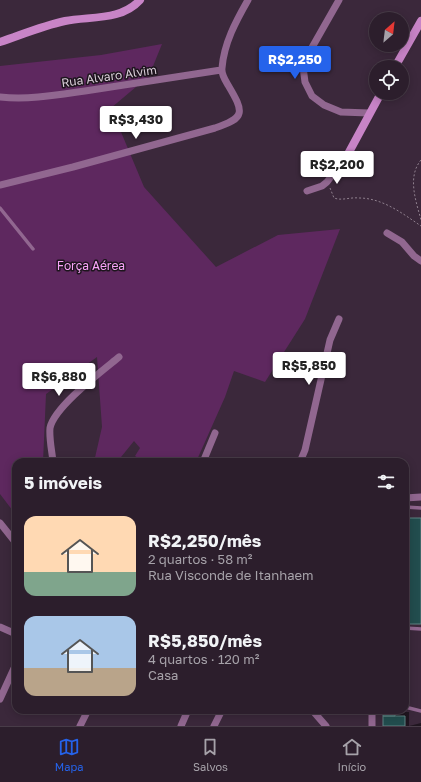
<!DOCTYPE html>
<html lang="pt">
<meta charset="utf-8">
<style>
body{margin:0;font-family:"Golos Text",sans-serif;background:#382b38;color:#f1f3f6;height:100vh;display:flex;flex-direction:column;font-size:15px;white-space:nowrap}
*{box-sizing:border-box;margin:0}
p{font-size:13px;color:#a6a2a9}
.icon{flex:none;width:22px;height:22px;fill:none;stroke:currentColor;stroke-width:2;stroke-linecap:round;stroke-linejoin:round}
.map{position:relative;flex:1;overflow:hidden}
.sheet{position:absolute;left:12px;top:458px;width:397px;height:256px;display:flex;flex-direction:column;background:#2c1e2c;border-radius:12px;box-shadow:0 2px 10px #0003,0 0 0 1px #483c48}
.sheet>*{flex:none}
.needle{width:26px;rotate:28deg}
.tools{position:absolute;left:369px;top:12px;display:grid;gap:8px}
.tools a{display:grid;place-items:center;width:40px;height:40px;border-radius:50%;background:#2c1e2c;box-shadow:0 2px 10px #0003,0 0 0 1px #483c48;font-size:20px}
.price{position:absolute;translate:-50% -34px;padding:0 9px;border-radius:4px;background:#fff;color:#222;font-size:13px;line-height:26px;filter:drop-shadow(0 1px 2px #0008)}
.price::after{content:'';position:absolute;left:50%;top:24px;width:12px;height:9px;margin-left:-6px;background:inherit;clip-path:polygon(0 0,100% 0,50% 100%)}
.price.selected{background:#2563eb;color:#fff}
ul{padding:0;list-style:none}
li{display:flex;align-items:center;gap:12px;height:100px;padding:0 12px}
li span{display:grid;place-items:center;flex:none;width:112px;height:80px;border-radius:12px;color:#555}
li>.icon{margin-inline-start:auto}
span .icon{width:48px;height:48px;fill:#fffc;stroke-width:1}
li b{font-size:17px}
h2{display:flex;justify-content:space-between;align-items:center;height:48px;padding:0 12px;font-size:17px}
.tabs{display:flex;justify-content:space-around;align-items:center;height:56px;border-top:1px solid #483c48;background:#2c1e2c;font-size:11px;color:#a6a2a9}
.tabs a{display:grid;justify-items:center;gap:2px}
.tabs .selected{color:#2563eb}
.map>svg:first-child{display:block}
.green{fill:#5e285f}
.shadow{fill:#0007}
.building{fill:#224d4e;stroke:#5f8383}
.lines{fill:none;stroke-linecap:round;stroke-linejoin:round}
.path{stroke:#8f808e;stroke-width:1;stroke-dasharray:2 2;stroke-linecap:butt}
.service{stroke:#916790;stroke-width:3.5}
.minor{stroke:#916790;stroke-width:7}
.secondary{stroke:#c884c7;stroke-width:8}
.labels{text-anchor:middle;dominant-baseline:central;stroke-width:3;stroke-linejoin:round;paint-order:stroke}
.street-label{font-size:12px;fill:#daced9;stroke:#1d151d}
.park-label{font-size:12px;fill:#f9a3f8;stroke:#1d151d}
</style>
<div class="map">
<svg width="421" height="726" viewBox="0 0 421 726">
<rect width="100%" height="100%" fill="#3b283b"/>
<path class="green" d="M162 44 149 76 111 108 144 187 216 267 278 235 340 229 305 319 265 382 234 371 225 397 196 462H145L135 456 140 448 134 441 117 462H94L102 427 97 357 46 394 43 462H16V515L0 494V66L101 55Z"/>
<path class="shadow" d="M384 710H398V712H409V726L421 723V726H384Z"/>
<path class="building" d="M405 518H421V624H405Z
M383 710H395V716H383Z
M383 716H405V726H383Z"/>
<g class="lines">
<path class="path" d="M421 160C407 177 416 201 421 220
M330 188 334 198C342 201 350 197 359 198 382 198 402 213 421 226"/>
<path class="service" d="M0 208 33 249
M405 507 421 508
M405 628 421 629
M405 707 421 711"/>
<path class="minor" d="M339 0 310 51 303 67 305 82 312 96 324 105 341 112 369 113
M0 97C29 100 57 95 85 91 131 84 176 77 221 70
M0 185 73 167 215 128C246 118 244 112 228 85 225 80 221 74 222 68 224 43 236 21 248 0
M307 191 322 186 327 182 348 154
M387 233 402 242 414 256 421 261
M53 462C52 451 49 439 50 428 54 407 102 371 119 357
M203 462 215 433
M300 462 305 450 330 340 339 319
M405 498 421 497
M0 523 16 543
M0 627 16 634
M0 699 16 664
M312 710 326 726
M80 726 88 710
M181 726 188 710
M214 726 222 710
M372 726V710"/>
<path class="secondary" d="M0 42C21 35 42 26 65 21 90 16 121 21 140 0
M395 67 421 21
M348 154 381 93"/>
</g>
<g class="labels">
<g class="street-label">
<text transform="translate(109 76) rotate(-8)">Rua Alvaro Alvim</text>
</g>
<g class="park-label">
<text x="91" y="265">Força Aérea</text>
</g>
</g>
</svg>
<div class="tools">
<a><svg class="needle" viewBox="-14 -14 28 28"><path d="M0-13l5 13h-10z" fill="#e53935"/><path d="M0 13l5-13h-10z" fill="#a6a2a9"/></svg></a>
<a><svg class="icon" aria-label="locate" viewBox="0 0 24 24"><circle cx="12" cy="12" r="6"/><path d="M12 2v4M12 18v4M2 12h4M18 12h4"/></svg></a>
</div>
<b class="price selected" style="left:295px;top:80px">R$2,250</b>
<b class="price" style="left:136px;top:140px">R$3,430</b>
<b class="price" style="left:337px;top:185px">R$2,200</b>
<b class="price" style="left:309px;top:386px">R$5,850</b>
<b class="price" style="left:59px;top:397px">R$6,880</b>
<section class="sheet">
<h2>5 imóveis<svg class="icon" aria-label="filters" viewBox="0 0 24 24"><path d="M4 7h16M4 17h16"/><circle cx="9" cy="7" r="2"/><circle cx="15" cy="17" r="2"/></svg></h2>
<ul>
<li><span style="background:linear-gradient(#ffd9b3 70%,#7fa58c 0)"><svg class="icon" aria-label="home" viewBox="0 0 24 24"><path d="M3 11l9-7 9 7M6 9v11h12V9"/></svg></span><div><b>R$2,250/mês</b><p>2 quartos · 58 m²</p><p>Rua Visconde de Itanhaem</p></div></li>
<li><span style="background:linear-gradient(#a9c7e8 65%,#b9a48a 0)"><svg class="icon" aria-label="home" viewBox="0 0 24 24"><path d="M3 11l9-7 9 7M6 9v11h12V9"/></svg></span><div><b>R$5,850/mês</b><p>4 quartos · 120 m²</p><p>Casa</p></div></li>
</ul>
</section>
</div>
<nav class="tabs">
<a class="selected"><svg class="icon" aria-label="map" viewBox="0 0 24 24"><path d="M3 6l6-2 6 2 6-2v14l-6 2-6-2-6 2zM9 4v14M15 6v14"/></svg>Mapa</a>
<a><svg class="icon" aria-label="saved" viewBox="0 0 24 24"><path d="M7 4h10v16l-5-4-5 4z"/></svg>Salvos</a>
<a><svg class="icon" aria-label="home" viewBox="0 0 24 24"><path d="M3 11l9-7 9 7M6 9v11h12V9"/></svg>Início</a>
</nav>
